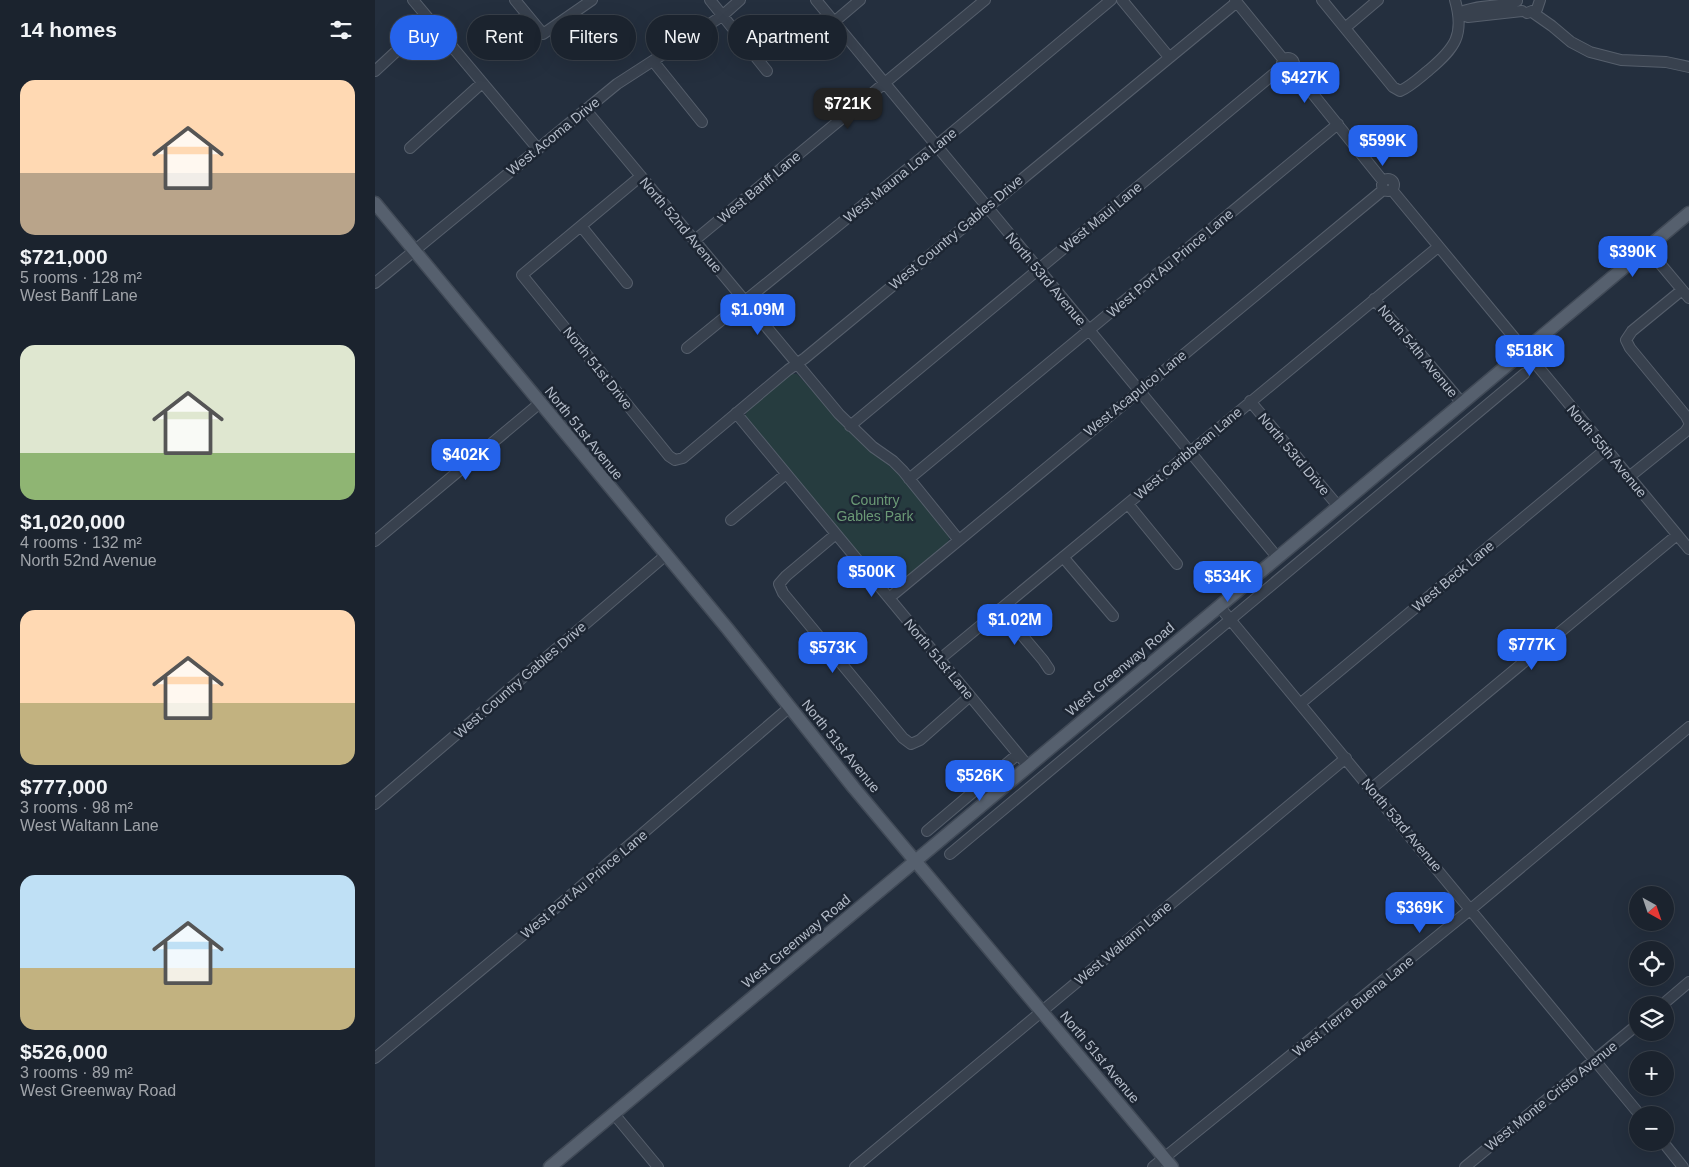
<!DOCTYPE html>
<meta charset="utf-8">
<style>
body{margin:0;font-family:Arial,sans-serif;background:#242b36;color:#f1f3f6;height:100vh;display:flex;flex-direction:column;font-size:19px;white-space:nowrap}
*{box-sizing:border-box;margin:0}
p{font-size:16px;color:#a0a4aa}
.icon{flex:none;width:28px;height:28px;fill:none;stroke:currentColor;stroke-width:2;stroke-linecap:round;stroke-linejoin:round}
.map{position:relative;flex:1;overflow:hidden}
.side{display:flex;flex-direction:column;background:#1b232e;width:375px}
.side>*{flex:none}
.top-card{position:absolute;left:15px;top:15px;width:475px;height:45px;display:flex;gap:10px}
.needle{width:32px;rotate:140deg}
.buttons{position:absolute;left:1254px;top:886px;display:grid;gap:10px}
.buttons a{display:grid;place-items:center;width:45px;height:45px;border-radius:50%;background:#1b232e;box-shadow:0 5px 20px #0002,0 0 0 1px #39404a;font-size:25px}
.price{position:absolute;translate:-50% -42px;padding:0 11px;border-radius:10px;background:#2563eb;color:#fff;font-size:16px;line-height:32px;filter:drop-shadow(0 1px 2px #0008)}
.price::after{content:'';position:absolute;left:50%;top:30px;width:15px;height:11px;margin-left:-8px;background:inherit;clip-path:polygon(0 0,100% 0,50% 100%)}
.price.selected{background:#222;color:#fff}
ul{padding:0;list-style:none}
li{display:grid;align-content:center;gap:10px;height:265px;padding:0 20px}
li span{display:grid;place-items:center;height:155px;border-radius:15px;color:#555}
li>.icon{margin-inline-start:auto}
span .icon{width:90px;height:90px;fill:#fffc;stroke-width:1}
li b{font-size:21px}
h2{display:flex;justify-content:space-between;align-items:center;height:60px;padding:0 20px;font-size:21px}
.chip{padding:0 18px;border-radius:22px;background:#1b232e;box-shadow:0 5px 20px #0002,0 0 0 1px #39404a;font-size:18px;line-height:45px}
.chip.selected{background:#2563eb;color:#fff}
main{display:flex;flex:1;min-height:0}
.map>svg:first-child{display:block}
.green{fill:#263c3f}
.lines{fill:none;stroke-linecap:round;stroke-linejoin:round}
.minor-casing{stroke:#565f6c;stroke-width:12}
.major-casing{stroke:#414a57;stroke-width:15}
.minor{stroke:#38414e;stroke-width:10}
.major{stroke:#56606e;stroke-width:12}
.labels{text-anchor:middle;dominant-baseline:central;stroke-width:5;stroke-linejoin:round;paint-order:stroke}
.street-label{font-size:14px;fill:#b4bcc9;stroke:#1d2633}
.park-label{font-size:14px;fill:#6b9a76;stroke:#1d2633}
</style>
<main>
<section class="side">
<h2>14 homes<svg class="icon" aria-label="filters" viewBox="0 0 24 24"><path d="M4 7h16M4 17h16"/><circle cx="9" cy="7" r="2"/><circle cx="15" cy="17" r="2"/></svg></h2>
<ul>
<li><span style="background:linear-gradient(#ffd9b3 60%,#b9a48a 0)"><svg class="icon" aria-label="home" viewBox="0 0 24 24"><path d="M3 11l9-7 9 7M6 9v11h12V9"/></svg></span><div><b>$721,000</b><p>5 rooms · 128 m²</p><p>West Banff Lane</p></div></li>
<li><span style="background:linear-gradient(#dfe7d0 70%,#8fb573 0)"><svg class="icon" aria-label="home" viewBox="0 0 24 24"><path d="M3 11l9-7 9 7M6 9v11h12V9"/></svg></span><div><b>$1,020,000</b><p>4 rooms · 132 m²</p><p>North 52nd Avenue</p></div></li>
<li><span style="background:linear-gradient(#ffd9b3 60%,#c2b280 0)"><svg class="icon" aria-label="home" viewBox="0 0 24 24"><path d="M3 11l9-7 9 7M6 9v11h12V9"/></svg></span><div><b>$777,000</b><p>3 rooms · 98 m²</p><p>West Waltann Lane</p></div></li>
<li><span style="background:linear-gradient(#bfe0f5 60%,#c2b280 0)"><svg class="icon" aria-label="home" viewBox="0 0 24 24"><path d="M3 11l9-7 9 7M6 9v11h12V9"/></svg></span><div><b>$526,000</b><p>3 rooms · 89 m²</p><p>West Greenway Road</p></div></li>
</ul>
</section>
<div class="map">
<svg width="1314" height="1167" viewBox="0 0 1314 1167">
<rect width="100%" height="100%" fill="#242f3e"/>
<path class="green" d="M416 374H422L472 429 529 479 575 537 572 544 518 588H512L370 416 373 410Z"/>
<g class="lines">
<defs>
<path id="minor" d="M38 0 163 149
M140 0 168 34 217 0
M335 0 392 71
M441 0 902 557
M747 0 794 57
M860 0 908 59
M947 0 1018 87 1025 91C1036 86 1044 78 1054 70 1080 48 1090 35 1080 0
M1157 12 1177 26 1196 42 1215 52 1246 60 1291 62 1314 67
M1084 13 1093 17 1147 11
M1084 13C1102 4 1124 8 1142 1
M1152 13 1162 9 1165 0
M459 22 485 0
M970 28 1003 0
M907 64a6 6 0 1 1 12 0a6 6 0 1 1-12 0Z
M278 61 327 122
M917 68 1008 181
M0 71 55 20
M210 109 464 414 498 447 518 461 528 471 583 539
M35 148 107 83
M266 176 147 275 294 456 300 460 308 458 413 370 430 358 862 2
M1007 185a6 6 0 1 1 12 0a6 6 0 1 1-12 0Z
M1017 190 1314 549
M206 226 252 283
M320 240 610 0
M1272 248 1314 298
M0 283 242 84 324 31 347 16 365 0
M1307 290 1257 331 1251 340 1255 348 1311 416 1314 422
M999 299 1087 403
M312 348 561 146 736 0
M875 401 963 506
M361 413 653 766
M475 426 907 67
M1254 477 1310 432 1314 426
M534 479 963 124
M753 504 802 564
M356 520 411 474
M461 534 411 576 404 584 408 593 528 738 536 744 545 740 595 696
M0 541 165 403
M688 557 738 616
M514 598 1008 190
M844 606 1265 1115
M625 609 668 660 674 669
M565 659 1063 247
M926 703 1231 449
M996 789 1302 535
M0 804 291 555
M552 831 643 754
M575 854 1149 374
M1287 1005 1314 982
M0 1058 183 906 415 707
M239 1114 283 1167
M1288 1142 1308 1167
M480 1167 971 758
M778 1167 1096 909 1314 727
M1090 1167 1262 1025"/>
<path id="major" d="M0 203 352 628 479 788 797 1167
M175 1167 1314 213"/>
</defs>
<use href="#minor" class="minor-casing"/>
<use href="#major" class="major-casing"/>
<use href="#minor" class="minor"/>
<use href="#major" class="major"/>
</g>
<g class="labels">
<g class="street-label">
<text transform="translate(178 136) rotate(-39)">West Acoma Drive</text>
<text transform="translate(525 175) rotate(-39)">West Mauna Loa Lane</text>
<text transform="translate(384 187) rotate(-40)">West Banff Lane</text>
<text transform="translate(726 217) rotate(-40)">West Maui Lane</text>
<text transform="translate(306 225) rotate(50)">North 52nd Avenue</text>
<text transform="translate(581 232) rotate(-40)">West Country Gables Drive</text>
<text transform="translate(795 263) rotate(-40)">West Port Au Prince Lane</text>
<text transform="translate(671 279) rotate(50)">North 53rd Avenue</text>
<text transform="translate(1043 351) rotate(50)">North 54th Avenue</text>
<text transform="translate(223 368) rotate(51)">North 51st Drive</text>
<text transform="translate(760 393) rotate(-39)">West Acapulco Lane</text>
<text transform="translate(209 433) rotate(51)">North 51st Avenue</text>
<text transform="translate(1232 451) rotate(50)">North 55th Avenue</text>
<text transform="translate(813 453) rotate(-40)">West Caribbean Lane</text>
<text transform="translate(919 454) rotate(50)">North 53rd Drive</text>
<text transform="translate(1078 576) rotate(-40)">West Beck Lane</text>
<text transform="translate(564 659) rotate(50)">North 51st Lane</text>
<text transform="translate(745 669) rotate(-40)">West Greenway Road</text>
<text transform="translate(145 680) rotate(-41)">West Country Gables Drive</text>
<text transform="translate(466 746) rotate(51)">North 51st Avenue</text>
<text transform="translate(1027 825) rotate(50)">North 53rd Avenue</text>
<text transform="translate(209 884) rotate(-40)">West Port Au Prince Lane</text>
<text transform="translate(421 941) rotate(-40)">West Greenway Road</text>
<text transform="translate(748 943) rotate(-40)">West Waltann Lane</text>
<text transform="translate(978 1006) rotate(-39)">West Tierra Buena Lane</text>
<text transform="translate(725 1057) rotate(50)">North 51st Avenue</text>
<text transform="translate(1176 1096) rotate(-39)">West Monte Cristo Avenue</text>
</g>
<g class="park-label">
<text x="500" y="500">Country<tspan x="500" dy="16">Gables Park</tspan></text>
</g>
</g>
</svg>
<div class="buttons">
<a><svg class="needle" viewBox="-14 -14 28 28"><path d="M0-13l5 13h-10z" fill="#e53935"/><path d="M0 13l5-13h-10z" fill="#a0a4aa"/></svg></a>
<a><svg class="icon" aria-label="locate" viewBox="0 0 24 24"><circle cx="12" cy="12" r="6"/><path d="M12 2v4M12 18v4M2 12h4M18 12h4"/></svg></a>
<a><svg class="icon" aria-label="layers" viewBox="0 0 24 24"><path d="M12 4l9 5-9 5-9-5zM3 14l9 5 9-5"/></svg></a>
<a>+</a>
<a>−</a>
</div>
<b class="price" style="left:930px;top:104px">$427K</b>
<b class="price selected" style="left:473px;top:130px">$721K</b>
<b class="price" style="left:1008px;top:167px">$599K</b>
<b class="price" style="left:1258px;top:278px">$390K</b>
<b class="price" style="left:383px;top:336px">$1.09M</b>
<b class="price" style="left:1155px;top:377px">$518K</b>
<b class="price" style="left:91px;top:481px">$402K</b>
<b class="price" style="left:497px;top:598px">$500K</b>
<b class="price" style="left:853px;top:603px">$534K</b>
<b class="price" style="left:640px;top:646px">$1.02M</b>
<b class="price" style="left:1157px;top:671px">$777K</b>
<b class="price" style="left:458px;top:674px">$573K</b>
<b class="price" style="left:605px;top:802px">$526K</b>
<b class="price" style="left:1045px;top:934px">$369K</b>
<div class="top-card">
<a class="chip selected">Buy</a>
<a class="chip">Rent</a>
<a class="chip">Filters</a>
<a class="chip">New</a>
<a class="chip">Apartment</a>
</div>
</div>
</main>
